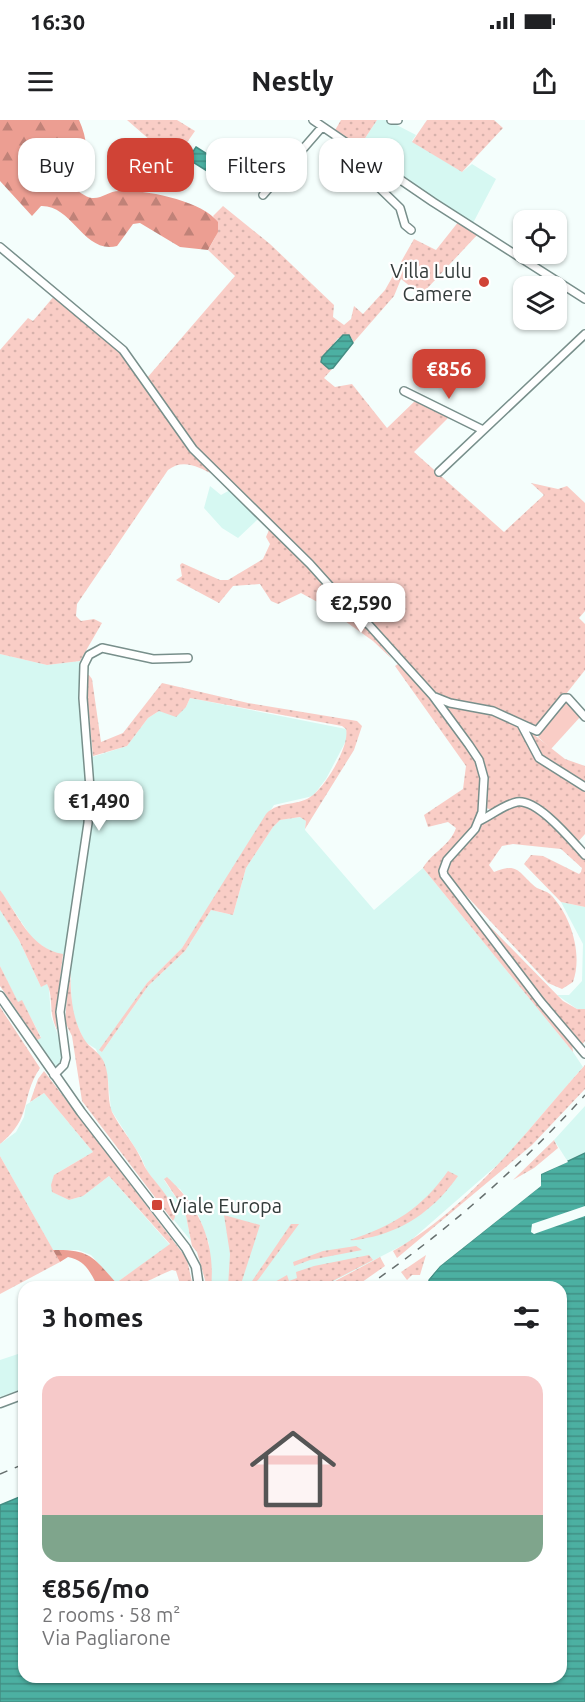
<!DOCTYPE html>
<meta charset="utf-8">
<style>
body{margin:0;font-family:Ubuntu,sans-serif;background:#f2f2f2;color:#202124;height:100vh;display:flex;flex-direction:column;font-size:22px;white-space:nowrap}
*{box-sizing:border-box;margin:0}
p{font-size:20px;color:#757577}
.icon{flex:none;width:33px;height:33px;fill:none;stroke:currentColor;stroke-width:2;stroke-linecap:round;stroke-linejoin:round}
.map{position:relative;flex:1;overflow:hidden}
.sheet{position:absolute;left:18px;top:1161px;width:549px;height:402px;display:flex;flex-direction:column;background:#fff;border-radius:18px;box-shadow:0 2px 4px #0004}
.sheet>*{flex:none}
.top-card{position:absolute;left:18px;top:18px;width:549px;height:54px;display:flex;gap:12px}
.buttons{position:absolute;left:513px;top:90px;display:grid;gap:12px}
.buttons a{display:grid;place-items:center;width:54px;height:54px;border-radius:12px;background:#fff;box-shadow:0 2px 4px #0004;font-size:30px}
.price{position:absolute;translate:-50% -51px;padding:0 14px;border-radius:12px;background:#fff;color:#222;font-size:20px;line-height:39px;filter:drop-shadow(0 2px 3px #0008)}
.price::after{content:'';position:absolute;left:50%;top:36px;width:18px;height:14px;margin-left:-9px;background:inherit;clip-path:polygon(0 0,100% 0,50% 100%)}
.price.active{background:#d04336;color:#fff}
ul{padding:0;list-style:none}
li{display:grid;align-content:center;gap:12px;height:318px;padding:0 24px}
li+li{border-top:2px solid #e0e0e0}
li span{display:grid;place-items:center;height:186px;border-radius:18px;color:#555}
li>.icon{margin-inline-start:auto}
span .icon{width:108px;height:108px;fill:#fffc;stroke-width:1}
li b{font-size:26px}
h2{display:flex;justify-content:space-between;align-items:center;height:72px;padding:0 24px;font-size:26px}
.tag{padding:0 21px;border-radius:18px;background:#fff;box-shadow:0 2px 4px #0004;font-size:21px;line-height:54px}
.tag.active{background:#d04336;color:#fff}
.status{display:flex;justify-content:space-between;align-items:center;height:42px;padding:0 30px;background:#fff;direction:ltr}
.status svg{height:16px;fill:currentColor}
header{display:flex;justify-content:space-between;align-items:center;height:78px;padding:0 24px;background:#fff;font-size:27px;font-weight:700}
.map>svg:first-child{display:block}
.built{fill:#d6f8f2}
.grass{fill:url(#grass-dots)}
.forest{fill:url(#forest-firs)}
.park{fill:#f9cdc6}
.water{fill:url(#water-rules);stroke:#448d83;stroke-width:1.5}
.pier{fill:#f4fefc}
.lines{fill:none;stroke-linecap:round;stroke-linejoin:round}
.minor-casing{stroke:#788f8b;stroke-width:10}
.tertiary-casing{stroke:#788f8b;stroke-width:11}
.minor{stroke:#fff;stroke-width:7}
.tertiary{stroke:#fff;stroke-width:8}
.rail{stroke:#666f6e;stroke-width:1.5;stroke-dasharray:8 8;stroke-linecap:butt}
.poi-dot{fill:#d04336;stroke:#fff;stroke-width:2}
.labels{text-anchor:middle;dominant-baseline:central;stroke-width:4.5;stroke-linejoin:round;paint-order:stroke}
.poi-label{font-size:20px;fill:#333c3b;stroke:#fff;text-anchor:end}
</style>
<div class="status"><b>16:30</b><svg viewBox="0 0 49 12"><path d="M0 12V9h3v3zM5 12V6h3v6zM10 12V3h3v9zM15 12V0h3v12zM26 1h20v11H26zM47 4h2v5h-2z"/></svg></div>
<header><svg class="icon" aria-label="menu" viewBox="0 0 24 24"><path d="M4 6h16M4 12h16M4 18h16"/></svg>Nestly<svg class="icon" aria-label="share" viewBox="0 0 24 24"><path d="M12 15V3M7 8l5-5 5 5M5 13v7h14v-7"/></svg></header>
<div class="map">
<svg width="585" height="1582" viewBox="0 0 585 1582">
<defs>
<pattern id="grass-dots" width="8" height="8" patternUnits="userSpaceOnUse" patternTransform="scale(1.5)"><rect width="8" height="8" fill="#f9cdc6"/><path d="M2 2h.1M6 6h.1" fill="none" stroke="#d6b1ab" stroke-width="1.8" stroke-linecap="round"/></pattern>
<pattern id="forest-firs" width="22" height="20" patternUnits="userSpaceOnUse" patternTransform="scale(1.5)"><rect width="22" height="20" fill="#ec9e92"/><path d="M5 1l3.5 6h-7zM16 11l3.5 6h-7z" fill="#c08278"/></pattern>
<pattern id="water-rules" width="6" height="5" patternUnits="userSpaceOnUse" patternTransform="scale(1.5)"><rect width="6" height="5" fill="#4cb0a2"/><path d="M0 2.5h6" fill="none" stroke="#409085"/></pattern>
</defs>
<rect width="100%" height="100%" fill="#f4fefc"/>
<path class="built" d="M377 0H387L416 15 412 21 462 52 472 44 496 59 472 105 358 29Z
M210 366 221 375 230 370 258 399 238 418 222 408 204 388Z
M0 534 47 545 80 541 79 571 86 639 127 626 148 598 159 591 186 587 190 578 346 609 348 617 326 659 313 676 274 685 182 828 147 863 102 932 148 866 185 831 211 790 233 795 246 748 273 707 280 700 301 697 306 701 305 710 374 790 423 748 573 932 583 947 503 1040 409 1122 322 1167H211L209 1124 198 1094 180 1069 164 1060 185 1091 191 1121 174 1100 173 1085 147 1051 141 1037 111 990 108 960 96 929 85 922 72 894 70 838 52 833 32 818 0 770Z
M561 782 585 787V889H577L557 875H569L582 861 583 824Z
M0 790 19 820 41 867 47 863 49 869 51 896 61 924 62 938 57 948 37 920 41 917 22 881 18 883 0 846Z
M44 973 93 1032 54 1055 53 1072 69 1080 83 1076 109 1056 170 1125 116 1163 91 1135 78 1130H53L0 1036V1024L16 1012 24 997 26 985Z
M585 986V1033L568 1042 554 1020Z
M24 1232V1268L0 1277V1240Z"/>
<path class="grass" d="M127 0H177L195 11 174 41Z
M341 0H377L358 29 334 12Z
M427 0H494L503 8 462 52 412 22Z
M223 86 270 124 334 185 333 197 344 205 351 199 354 186 363 194 385 170 414 119 436 130 459 101 478 114 421 175 401 159 394 176 353 223 352 218H338L321 242 329 249 333 248 324 258 335 267 352 264 387 308 417 279 450 296 414 332 504 412 544 375 531 363 558 369 567 366 585 383V491L579 498 585 504V550L540 607 537 608 432 572 369 500 356 491 197 330 147 258 235 156 208 130C215 118 222 108 213 96Z
M55 175 120 231 190 331 214 355C199 347 183 338 168 350L77 484 76 496 81 501 94 499 102 503 80 541 47 545 0 534V230L28 198 33 201Z
M269 410 308 445 366 506 392 539 373 521 321 484 301 473 278 484 271 481 260 464 233 466 219 483 176 460 182 456 180 445 182 443 220 460H228L263 439 270 424 266 417Z
M398 544C416 555 471 624 479 644 485 661 482 688 475 703 467 721 444 732 440 751L572 923 573 932 423 748C432 732 450 726 456 708L448 702 428 707 424 695 463 669 466 646 395 546Z
M89 555 92 559 101 622 123 613 162 563 248 583 357 601 362 606 354 630 305 709 306 701 300 697 280 700 273 707 246 748 233 795 211 790 185 831 148 866 102 932 99 930 147 863 182 828 266 694C279 680 299 687 313 675 327 664 350 625 346 609L342 606 190 578 186 587 176 597 159 591 148 598 127 626 93 636 85 556Z
M450 585 499 596 517 604 534 637 585 669V714L577 723C563 711 531 672 512 680 506 682 501 687 496 691L486 688 485 654 447 591Z
M528 610 565 639 585 646V665L539 635Z
M519 684 533 688 585 739V787L561 782 524 744 531 735 543 736 579 754 581 752 582 748 561 729 513 724 502 726 489 745 494 752C519 741 519 754 537 768 541 770 546 771 550 774 571 795 583 834 573 862L562 869 548 863 447 755 451 738 471 719 480 705Z
M0 770C18 794 30 829 63 834L56 893 57 910C48 892 54 878 47 864L41 867 19 820 0 790Z
M468 784 563 881 577 889H585V921L581 926Z
M70 838C71 867 69 893 84 919 89 928 99 931 104 942 111 958 106 977 112 992 121 1010 136 1025 143 1043 148 1058 184 1087 173 1101L82 981 72 916 65 902Z
M0 846 18 882 22 880 41 918 37 920 0 866Z
M0 887 40 948C19 980 34 996 0 1024Z
M585 945V969L532 1025 397 1138 393 1131C471 1087 526 1011 585 945Z
M44 951 187 1139 193 1167H181L176 1151 172 1150C152 1158 141 1167 120 1167L116 1163 170 1124 109 1056 83 1076 69 1080 52 1072 51 1065 54 1055 93 1032 44 973 30 982 38 959Z
M554 1020 558 1028 534 1048 513 1060Z
M0 1036 60 1142 0 1174Z
M448 1051 458 1056C437 1086 409 1108 372 1117 365 1118 357 1121 350 1120 393 1106 422 1088 448 1051Z
M167 1057C199 1086 216 1123 211 1167H207L197 1132 192 1126 185 1091 164 1059Z
M224 1095 260 1105 240 1167H228L230 1134Z
M291 1104H299L258 1160 248 1167Z
M356 1126 362 1130 310 1140 294 1146 293 1142 323 1131Z
M369 1135 373 1140 321 1167H266L287 1155 289 1161 297 1158 296 1152 314 1146Z
M426 1135 420 1155H412L407 1160 401 1152Z
M380 1137 385 1146 355 1167H324Z"/>
<path class="forest" d="M0 0H79C87 18 90 35 78 53 75 59 73 59 72 66 78 71 85 77 92 78 102 79 109 71 119 71 145 69 202 81 218 102V112L208 130 180 127 140 103 133 104 117 126C83 134 73 85 41 86L32 96 0 61Z
M53 1130C93 1129 94 1139 120 1167H95L96 1163C89 1150 84 1140 68 1137L60 1142Z"/>
<path class="park" d="M566 582 581 596 551 629 538 617Z"/>
<path class="water" d="M196 27 215 39 207 51 188 39Z
M343 215H349L353 223 333 248 329 249 321 242 322 237Z
M585 1033V1582H0V1385L24 1375V1557H561V1167H429V1160L440 1146 540 1066 541 1054Z"/>
<path class="pier" d="M566 1039 568 1042 541 1054V1066L440 1146 426 1162 438 1144 538 1064 536 1058 539 1052Z
M585 1086V1096L534 1114 531 1112 532 1104Z"/>
<g class="lines">
<defs>
<path id="minor" d="M313 0 433 82 585 179
M391 0H398
M356 30 360 49 400 88 405 105 411 110
M263 75 322 7
M0 127 123 230 193 329 310 444 355 494 369 505 433 576 469 625 479 640 484 658 482 692 475 709 447 740 443 751 444 755 541 882 585 934
M404 271 483 310
M439 352 585 214
M435 577 450 583 493 591 537 611 564 578H568L585 597
M521 604 539 638 585 667
M479 701C490 696 505 684 517 682 538 679 571 720 585 735
M54 955 64 945 66 938 60 892 88 703 90 668 83 578 84 545 89 535 102 528 153 539 188 538"/>
<path id="tertiary" d="M0 876 81 992 186 1128 196 1147 199 1167
M0 1283 24 1274"/>
</defs>
<use href="#minor" class="minor-casing"/>
<use href="#tertiary" class="tertiary-casing"/>
<use href="#minor" class="minor"/>
<use href="#tertiary" class="tertiary"/>
<path class="rail" d="M366 1167C446 1112 520 1047 585 975
M0 1354 24 1344"/>
</g>
<g class="poi-dot">
<circle cx="484" cy="162" r="6"/>
<rect x="151" y="1079" width="12" height="12" rx="3"/>
</g>
<g class="labels">
<g class="poi-label">
<text x="472" y="150">Villa Lulu<tspan x="472" dy="23">Camere</tspan></text>
<text x="169" y="1085" text-anchor="start">Viale Europa</text>
</g>
</g>
</svg>
<div class="buttons">
<a><svg class="icon" aria-label="locate" viewBox="0 0 24 24"><circle cx="12" cy="12" r="6"/><path d="M12 2v4M12 18v4M2 12h4M18 12h4"/></svg></a>
<a><svg class="icon" aria-label="layers" viewBox="0 0 24 24"><path d="M12 4l9 5-9 5-9-5zM3 14l9 5 9-5"/></svg></a>
</div>
<b class="price active" style="left:449px;top:280px">€856</b>
<b class="price" style="left:361px;top:514px">€2,590</b>
<b class="price" style="left:99px;top:712px">€1,490</b>
<div class="top-card">
<a class="tag">Buy</a>
<a class="tag active">Rent</a>
<a class="tag">Filters</a>
<a class="tag">New</a>
</div>
<section class="sheet">
<h2>3 homes<svg class="icon" aria-label="filters" viewBox="0 0 24 24"><path d="M4 7h16M4 17h16"/><circle cx="9" cy="7" r="2"/><circle cx="15" cy="17" r="2"/></svg></h2>
<ul>
<li><span style="background:linear-gradient(#f6c9c9 75%,#7fa58c 0)"><svg class="icon" aria-label="home" viewBox="0 0 24 24"><path d="M3 11l9-7 9 7M6 9v11h12V9"/></svg></span><div><b>€856/mo</b><p>2 rooms · 58 m²</p><p>Via Pagliarone</p></div></li>
</ul>
</section>
</div>
